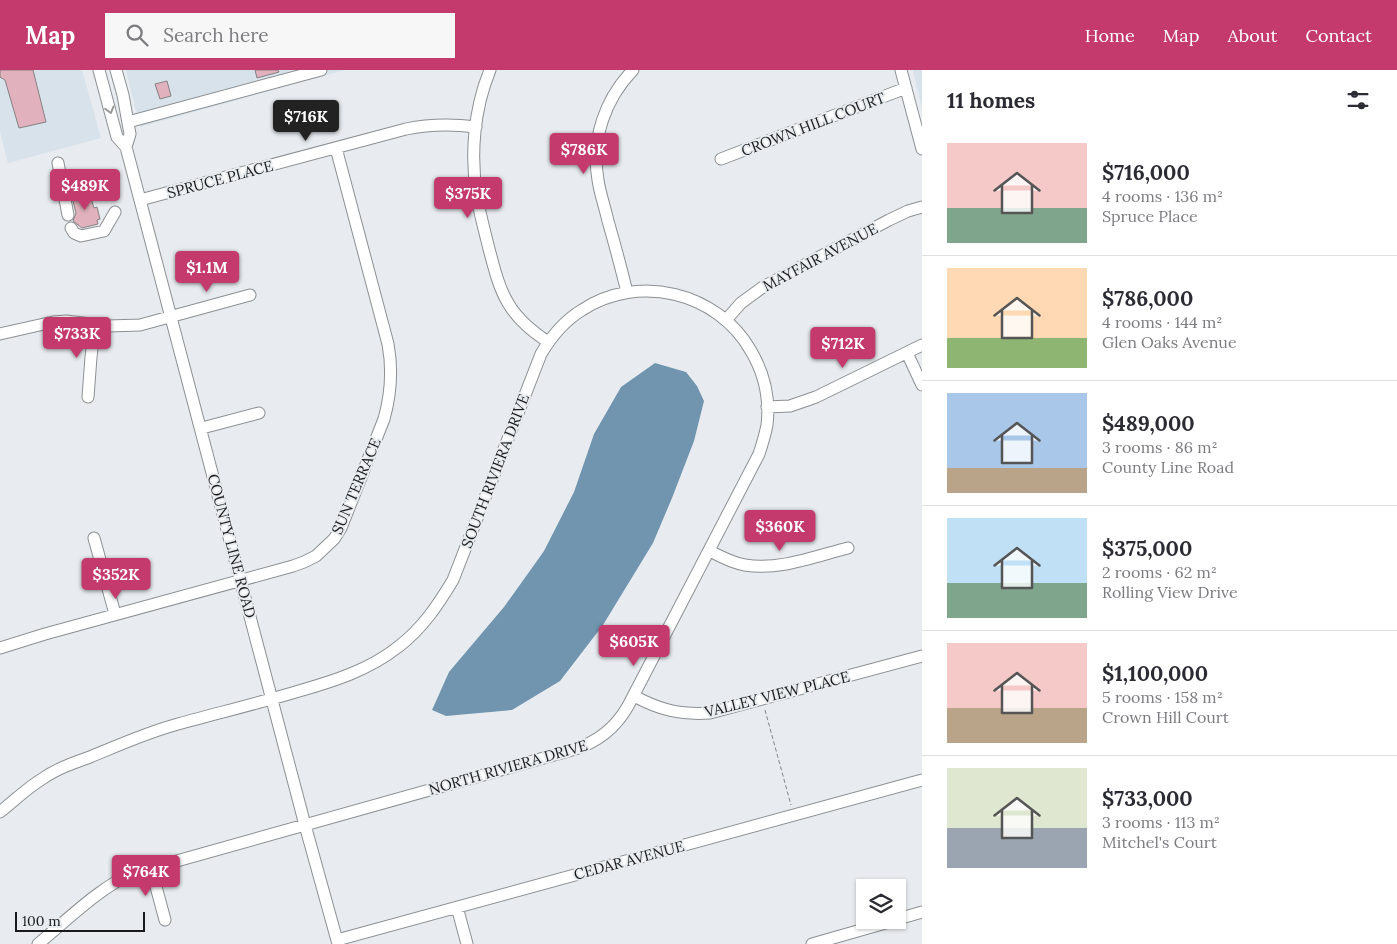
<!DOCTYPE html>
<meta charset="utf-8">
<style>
body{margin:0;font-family:Lora,serif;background:#f7f7f7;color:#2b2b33;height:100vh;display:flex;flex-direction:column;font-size:19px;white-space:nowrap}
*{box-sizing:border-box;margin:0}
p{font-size:16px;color:#7c7c81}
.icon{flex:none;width:28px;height:28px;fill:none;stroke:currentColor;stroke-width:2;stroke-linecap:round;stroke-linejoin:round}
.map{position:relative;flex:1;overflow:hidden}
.drawer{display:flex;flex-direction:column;background:#fff;width:475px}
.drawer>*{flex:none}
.tools{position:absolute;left:856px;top:809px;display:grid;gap:10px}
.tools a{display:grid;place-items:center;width:50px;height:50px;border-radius:0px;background:#fff;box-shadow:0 1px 4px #0004;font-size:25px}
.scale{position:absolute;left:15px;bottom:12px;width:130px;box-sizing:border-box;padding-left:5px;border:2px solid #181a1b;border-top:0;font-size:14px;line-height:18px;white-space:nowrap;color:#181a1b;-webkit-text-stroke:4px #e8ecf0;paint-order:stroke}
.price{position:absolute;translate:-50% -42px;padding:0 11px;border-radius:5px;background:#c53a6d;color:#fff;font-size:16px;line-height:32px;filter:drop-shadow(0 1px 2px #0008)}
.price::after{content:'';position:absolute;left:50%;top:30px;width:15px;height:11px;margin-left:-8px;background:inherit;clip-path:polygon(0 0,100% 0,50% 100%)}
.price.on{background:#222;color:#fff}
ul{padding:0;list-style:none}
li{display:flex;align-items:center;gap:15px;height:125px;padding:0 25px}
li+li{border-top:1px solid #e1e1e2}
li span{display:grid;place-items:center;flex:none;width:140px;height:100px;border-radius:0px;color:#555}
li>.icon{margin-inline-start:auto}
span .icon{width:60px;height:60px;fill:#fffc;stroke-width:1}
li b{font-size:21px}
h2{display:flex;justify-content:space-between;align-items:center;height:60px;padding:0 25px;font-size:21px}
header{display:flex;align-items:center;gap:30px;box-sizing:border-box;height:70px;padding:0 25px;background:#c53a6d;color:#fff}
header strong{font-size:24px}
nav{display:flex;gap:28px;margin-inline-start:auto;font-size:18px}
.search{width:350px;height:45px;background:#f7f7f7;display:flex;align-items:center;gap:12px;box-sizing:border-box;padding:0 18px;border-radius:0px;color:#7c7c81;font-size:19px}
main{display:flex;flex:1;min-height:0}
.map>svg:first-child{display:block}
.built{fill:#d7e2ea}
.water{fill:#7195af}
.building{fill:#e1b2bd;stroke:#858081}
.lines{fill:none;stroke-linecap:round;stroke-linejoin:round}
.minor-casing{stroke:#8c9093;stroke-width:13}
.path{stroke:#828587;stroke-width:1;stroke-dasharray:4 2.5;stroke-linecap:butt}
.minor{stroke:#fff;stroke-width:11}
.oneway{stroke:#979898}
.labels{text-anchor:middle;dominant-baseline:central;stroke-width:4;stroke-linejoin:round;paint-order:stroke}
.street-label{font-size:15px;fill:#181a1b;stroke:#e8ecf0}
</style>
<header>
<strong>Map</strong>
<div class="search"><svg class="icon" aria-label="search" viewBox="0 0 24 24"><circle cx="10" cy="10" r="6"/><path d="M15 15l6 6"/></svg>Search here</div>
<nav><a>Home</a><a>Map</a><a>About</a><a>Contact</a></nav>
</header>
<main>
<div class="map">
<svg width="922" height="874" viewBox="0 0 922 874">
<rect width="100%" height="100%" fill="#e8ecf0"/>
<path class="built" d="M0 0H82L101 68 8 93 0 62Z
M126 0H345L140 57Z
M913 0H922V39Z"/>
<path class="water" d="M655 293 686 302 697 316 704 331 694 371 672 428 653 473 603 555 560 611 512 640 446 646 432 640 449 602 504 537 544 481 574 422 594 364 621 317Z"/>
<path class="building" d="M0 0H33L46 52 19 58 5 10 0 7Z
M255 0H278L279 2 257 8Z
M167 11 171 26 160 29 155 14Z
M89 122 94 138 97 137 100 149 97 150 98 154 82 158 73 151 76 143 72 127Z"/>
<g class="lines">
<defs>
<path id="minor" d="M99 0 117 67 126 77 305 755 338 874
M116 0 123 25 130 64 126 77
M490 0C474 39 470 85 477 127 480 145 485 162 489 179 494 197 498 216 508 233 518 250 532 261 548 272
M901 0 922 79
M128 52 321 0
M721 89 906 18
M58 93 68 145
M140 130 406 59C430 54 452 54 476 57
M71 158 74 163 81 166 104 161 115 142
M627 222C621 198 615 175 608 151 605 137 600 124 598 110 591 69 605 29 633 0
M726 250 741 233 763 217 889 150 908 141 922 137
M0 264 53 252 66 251 108 256 140 255 250 225
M907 283 922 315
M88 327 91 287 95 254
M767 337 790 336 816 327 922 275
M202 358 259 343
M94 468 115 544
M710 481C721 487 733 493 745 495 778 501 816 486 848 478
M0 578 45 564 293 496 304 492 316 486 334 469 341 458 384 349C391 324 393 301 388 274L336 78
M634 626C660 640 680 645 710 643L922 586
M0 742C14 731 27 718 42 709 56 699 73 693 90 687 119 675 148 662 178 654 218 643 259 633 299 621 334 611 369 600 398 577 422 559 438 535 453 510L541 284C551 267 564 251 582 240 638 203 718 222 751 281 764 303 770 329 767 355 765 365 762 375 759 384L628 636C615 659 596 673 572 680L134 803C102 815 65 852 38 874
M151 798 165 850
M457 837 467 874
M898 849 922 842
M337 870 922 710
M812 874 896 850"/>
</defs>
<use href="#minor" class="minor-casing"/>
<path class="path" d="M765 640 791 735"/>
<use href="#minor" class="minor"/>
</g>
<defs><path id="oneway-chevron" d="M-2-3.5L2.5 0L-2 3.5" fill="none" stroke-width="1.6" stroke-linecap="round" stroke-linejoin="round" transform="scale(1.25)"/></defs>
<use class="oneway" href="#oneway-chevron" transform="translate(110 40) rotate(75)"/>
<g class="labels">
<g class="street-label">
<text transform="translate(813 54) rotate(-21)">CROWN HILL COURT</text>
<text transform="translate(220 109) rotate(-15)">SPRUCE PLACE</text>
<text transform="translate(820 187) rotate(-28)">MAYFAIR AVENUE</text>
<text transform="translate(495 401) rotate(-69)">SOUTH RIVIERA DRIVE</text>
<text transform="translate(356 416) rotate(-67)">SUN TERRACE</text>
<text transform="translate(232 476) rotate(75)">COUNTY LINE ROAD</text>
<text transform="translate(777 624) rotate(-14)">VALLEY VIEW PLACE</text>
<text transform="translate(508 697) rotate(-16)">NORTH RIVIERA DRIVE</text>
<text transform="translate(629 790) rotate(-15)">CEDAR AVENUE</text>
</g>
</g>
</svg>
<div class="tools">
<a><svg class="icon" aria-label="layers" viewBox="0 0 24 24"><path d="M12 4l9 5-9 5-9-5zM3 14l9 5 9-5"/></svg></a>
</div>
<div class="scale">100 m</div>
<b class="price on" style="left:306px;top:72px">$716K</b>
<b class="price" style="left:584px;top:105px">$786K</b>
<b class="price" style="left:85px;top:141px">$489K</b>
<b class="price" style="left:468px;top:149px">$375K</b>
<b class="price" style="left:207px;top:223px">$1.1M</b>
<b class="price" style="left:77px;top:289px">$733K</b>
<b class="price" style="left:843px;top:299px">$712K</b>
<b class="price" style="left:780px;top:482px">$360K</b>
<b class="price" style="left:116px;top:530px">$352K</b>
<b class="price" style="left:634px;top:597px">$605K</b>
<b class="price" style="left:146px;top:827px">$764K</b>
</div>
<section class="drawer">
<h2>11 homes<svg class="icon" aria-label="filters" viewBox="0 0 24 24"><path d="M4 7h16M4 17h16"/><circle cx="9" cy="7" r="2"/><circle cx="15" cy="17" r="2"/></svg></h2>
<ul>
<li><span style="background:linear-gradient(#f6c9c9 65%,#7fa58c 0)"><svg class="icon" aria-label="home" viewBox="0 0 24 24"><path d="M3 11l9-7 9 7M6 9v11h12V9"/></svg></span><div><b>$716,000</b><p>4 rooms · 136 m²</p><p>Spruce Place</p></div></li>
<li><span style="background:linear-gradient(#ffd9b3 70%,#8fb573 0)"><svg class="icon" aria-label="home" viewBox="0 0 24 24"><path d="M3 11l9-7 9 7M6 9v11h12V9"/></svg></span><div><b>$786,000</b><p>4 rooms · 144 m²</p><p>Glen Oaks Avenue</p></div></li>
<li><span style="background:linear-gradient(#a9c7e8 75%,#b9a48a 0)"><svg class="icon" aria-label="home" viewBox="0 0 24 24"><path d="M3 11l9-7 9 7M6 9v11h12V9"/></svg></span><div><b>$489,000</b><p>3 rooms · 86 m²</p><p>County Line Road</p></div></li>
<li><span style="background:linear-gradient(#bfe0f5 65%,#7fa58c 0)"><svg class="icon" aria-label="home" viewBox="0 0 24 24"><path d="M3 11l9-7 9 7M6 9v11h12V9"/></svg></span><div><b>$375,000</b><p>2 rooms · 62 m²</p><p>Rolling View Drive</p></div></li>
<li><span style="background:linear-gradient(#f6c9c9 65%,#b9a48a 0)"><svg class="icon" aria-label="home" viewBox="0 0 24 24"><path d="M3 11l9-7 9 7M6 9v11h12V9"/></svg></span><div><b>$1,100,000</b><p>5 rooms · 158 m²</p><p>Crown Hill Court</p></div></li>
<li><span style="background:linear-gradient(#dfe7d0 60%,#9aa5b1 0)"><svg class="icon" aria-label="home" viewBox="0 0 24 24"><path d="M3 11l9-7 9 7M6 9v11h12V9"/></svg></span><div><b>$733,000</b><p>3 rooms · 113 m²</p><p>Mitchel's Court</p></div></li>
</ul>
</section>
</main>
